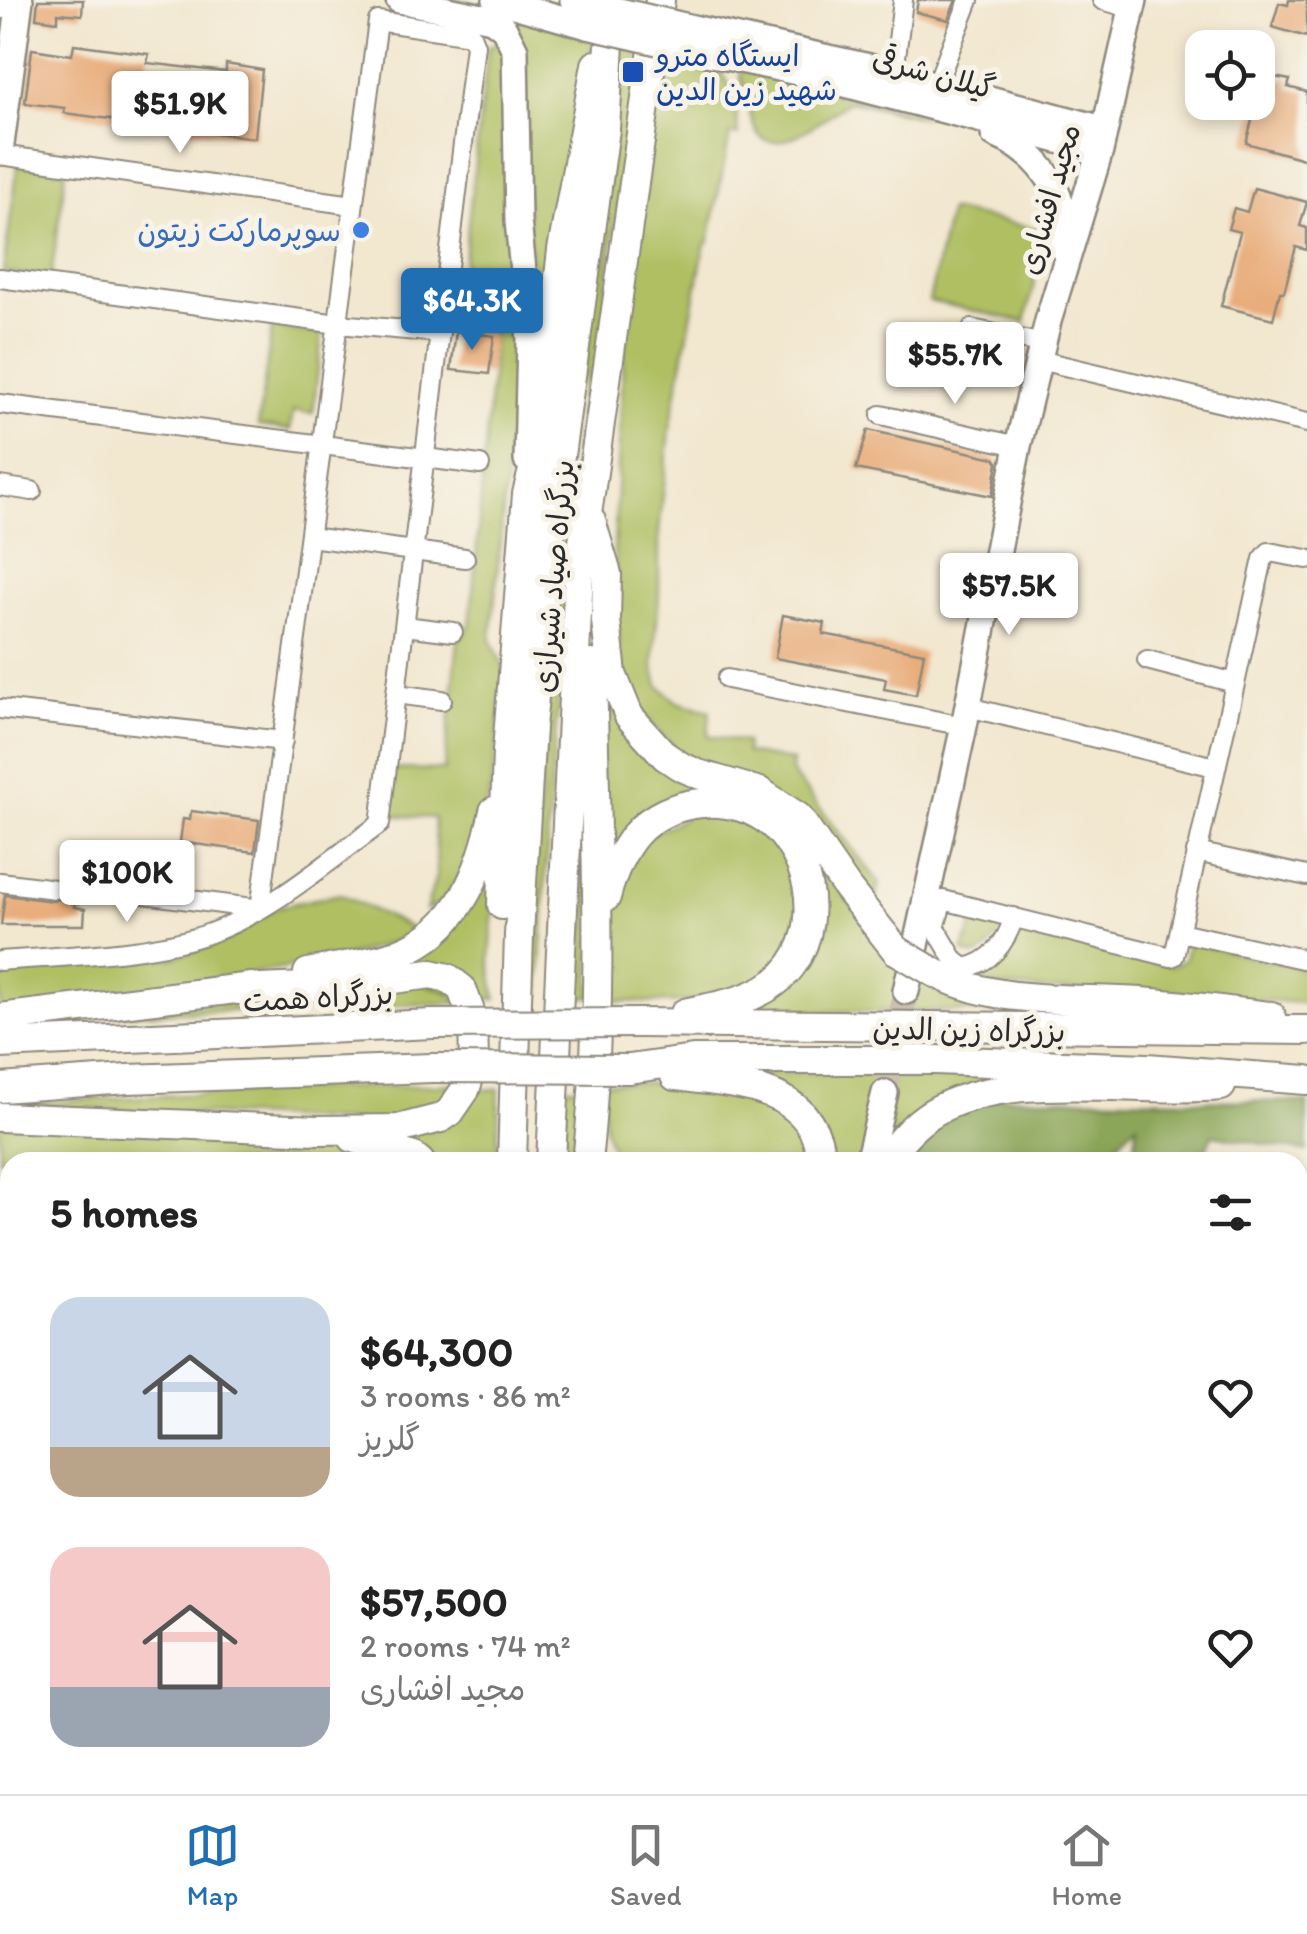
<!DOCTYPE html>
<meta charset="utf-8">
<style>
body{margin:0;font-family:Itim,"Playpen Sans Arabic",sans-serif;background:#f2f2f2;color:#222;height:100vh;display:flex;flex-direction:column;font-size:38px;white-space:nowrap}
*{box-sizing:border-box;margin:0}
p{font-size:32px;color:#767676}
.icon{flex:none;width:55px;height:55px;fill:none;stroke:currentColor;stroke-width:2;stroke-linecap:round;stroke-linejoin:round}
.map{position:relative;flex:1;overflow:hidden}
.drawer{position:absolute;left:0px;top:1152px;width:1308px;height:642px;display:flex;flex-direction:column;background:#fff;border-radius:30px 30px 0 0;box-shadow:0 5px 15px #0003}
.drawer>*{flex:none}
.fabs{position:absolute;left:1185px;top:30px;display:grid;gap:20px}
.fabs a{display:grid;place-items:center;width:90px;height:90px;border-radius:20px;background:#fff;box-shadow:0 5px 15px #0003;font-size:50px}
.price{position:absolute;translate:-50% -85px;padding:0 22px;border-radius:10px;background:#fff;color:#222;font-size:32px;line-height:65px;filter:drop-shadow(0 2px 5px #0008)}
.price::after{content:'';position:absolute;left:50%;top:60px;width:30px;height:22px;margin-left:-15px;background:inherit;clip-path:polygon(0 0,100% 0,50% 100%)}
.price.current{background:#1f6fb2;color:#fff}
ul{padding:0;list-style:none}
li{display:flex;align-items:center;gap:30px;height:250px;padding:0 50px}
li span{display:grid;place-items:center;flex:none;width:280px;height:200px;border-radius:30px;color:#555}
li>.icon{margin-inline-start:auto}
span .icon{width:120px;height:120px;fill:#fffc;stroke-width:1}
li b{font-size:42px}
h2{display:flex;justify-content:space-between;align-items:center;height:120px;padding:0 50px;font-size:42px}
.tabs{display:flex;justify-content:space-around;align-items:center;height:140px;border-top:2px solid #e0e0e0;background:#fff;font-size:28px;color:#767676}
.tabs a{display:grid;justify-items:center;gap:5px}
.tabs .current{color:#1f6fb2}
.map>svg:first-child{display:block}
.green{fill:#afbf62;stroke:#6d7546;stroke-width:2.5}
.forest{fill:#8ba658;stroke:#5b6842;stroke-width:2.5}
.building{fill:#e9ad7b}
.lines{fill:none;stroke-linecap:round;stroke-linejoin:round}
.secondary-tunnel{stroke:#cac1ae;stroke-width:25;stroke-dasharray:25 12;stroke-linecap:butt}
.minor-casing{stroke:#8e897d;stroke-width:22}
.secondary-casing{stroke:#8e897d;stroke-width:30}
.trunk-casing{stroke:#8e897d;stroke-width:32}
.minor{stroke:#fff;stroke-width:18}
.secondary{stroke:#fff;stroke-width:25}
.trunk{stroke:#fff;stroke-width:28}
.secondary-bridge-casing{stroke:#8e897d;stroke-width:30;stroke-linecap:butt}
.trunk-bridge-casing{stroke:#8e897d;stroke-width:32;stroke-linecap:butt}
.secondary-bridge{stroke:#fff;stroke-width:25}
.trunk-bridge{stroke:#fff;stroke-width:28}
.transit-dot{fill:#1a4fb4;stroke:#f7f3e8;stroke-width:4}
.shop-dot{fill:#3f7fe0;stroke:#f7f3e8;stroke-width:4}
.labels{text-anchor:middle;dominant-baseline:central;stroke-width:10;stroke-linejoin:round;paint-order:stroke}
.transit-label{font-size:30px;fill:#164399;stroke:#f7f3e8;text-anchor:start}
.street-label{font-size:30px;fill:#2b2b2b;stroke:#f7f3e8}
.shop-label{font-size:30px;fill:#366cbe;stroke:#f7f3e8;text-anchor:end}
</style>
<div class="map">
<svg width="1307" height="1794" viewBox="0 0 1307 1794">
<rect width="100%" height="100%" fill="#f7f3e8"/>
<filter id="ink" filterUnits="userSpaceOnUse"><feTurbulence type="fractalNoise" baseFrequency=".01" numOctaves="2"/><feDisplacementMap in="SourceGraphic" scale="20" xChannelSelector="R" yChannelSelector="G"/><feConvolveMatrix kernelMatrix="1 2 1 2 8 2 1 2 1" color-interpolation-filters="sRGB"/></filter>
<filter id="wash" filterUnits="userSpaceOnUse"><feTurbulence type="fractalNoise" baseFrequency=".0048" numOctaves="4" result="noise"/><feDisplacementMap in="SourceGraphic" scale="40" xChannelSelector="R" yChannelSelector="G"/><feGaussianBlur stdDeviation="2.25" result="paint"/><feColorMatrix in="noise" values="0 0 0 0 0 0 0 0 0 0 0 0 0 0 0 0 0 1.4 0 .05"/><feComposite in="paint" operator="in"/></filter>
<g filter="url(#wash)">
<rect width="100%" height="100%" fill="#f2e7cf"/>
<path class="green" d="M418 0H463L597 32 590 57 541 394 514 37Z
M625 38 640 42 611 252 563 650 550 793 539 998H525L555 612Z
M499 42 507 46V229L516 371 491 640 505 670 494 770 477 849 445 901 426 910 437 873 434 818 386 815 393 769 444 770 458 641 470 625 494 347 493 332 456 329 488 47Z
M664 46C722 68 735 69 738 135L730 134 709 241 704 248 670 429 659 532V597L653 665 658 685 677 702 710 711 708 736 746 742V753L792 761 791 772 879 882 872 915 833 856 691 765 622 692 614 549 624 343Z
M742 68 925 117 849 101C829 114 772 165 755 129 748 114 747 93 740 76Z
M18 164 66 170 51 278 3 272Z
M949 210 1046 231 1025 322 929 301Z
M272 327 322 334 313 413 293 411 290 430 258 426Z
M602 582C601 626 599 684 624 723 666 787 736 775 787 815 810 834 820 859 835 883 844 898 858 911 870 924 904 961 926 979 976 993L1212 1014 1052 1011 717 1012C730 1009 743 1008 755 1004 886 953 809 771 683 800 639 810 618 843 604 884L597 663Z
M588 761 591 997 571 998Z
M696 812C726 815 749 820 773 839 815 872 803 953 762 981 717 1010 655 1001 604 1001L610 903 638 841Z
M499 814 490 962 496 999H473L373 969 411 957Z
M340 894 415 930 427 931 333 961 0 1012V974L110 959 171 958 228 940 277 907Z
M975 919 1005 924C996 940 981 966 963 951Z
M1019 932 1173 966 1185 959 1188 942 1307 970V1003L998 987 981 979 1009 957Z
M425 979 462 1003 108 1015Z
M691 1072 1028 1075 875 1162H826L810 1121Z
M602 1083H671L788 1106 812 1162H617L605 1130Z
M462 1084 452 1102 412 1124 0 1104 322 1088Z
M563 1087H587L582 1162H561Z
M499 1089 497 1162H438L426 1152 380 1132 470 1090Z
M0 1123 328 1144 362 1151 394 1162H19L0 1159Z"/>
<path class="forest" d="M996 1097 1307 1102V1152L1212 1135 1201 1162H1133L1137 1124 1098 1162H893L926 1123Z"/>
<g id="blocks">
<path class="building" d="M38 0H83L82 15 58 13V21L36 18Z
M918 0H956L948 20 916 12Z
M1289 0H1307V37L1272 27 1279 3 1288 5Z
M74 44 149 54 147 63 226 72V64L262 70 255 138 64 113 65 108 25 103 32 49 72 55Z
M1264 75 1290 80 1288 87 1307 92V160L1246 143Z
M1254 188 1307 202 1300 226 1307 228V250L1296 247 1284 292H1280L1273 319 1221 306 1240 232 1228 229 1234 208 1247 212Z
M456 331 494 336 489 374 451 370Z
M868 430 995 458 998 462 992 496 856 469Z
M783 615 825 623 823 634 924 653 916 695 884 689 886 679 775 658Z
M191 811 259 820 255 852 180 842 183 819 190 820Z
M5 895 53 901 64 897 75 898 74 907 85 909 84 925H1Z"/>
</g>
</g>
<g filter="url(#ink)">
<use href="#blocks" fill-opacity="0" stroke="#8e897d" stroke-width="2.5"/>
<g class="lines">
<path class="secondary-tunnel" d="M885 1093 906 991"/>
<defs>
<path id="minor" d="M1102 0 1130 8
M896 57 903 0
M936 86 969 0
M0 155 353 205
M0 278 338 324 440 333
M972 329 1044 344
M1039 360 1307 423
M0 404 480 465
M881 415 1018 446
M0 486 32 491
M310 537 465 558
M405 626 453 632
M1147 660 1235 683
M727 679 964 726
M396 694 442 700
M968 707 1215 767
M0 709 283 741
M1196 852 1307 876
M0 882 55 889
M144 894 260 909
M1014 917C1006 943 992 962 965 968L955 961 935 927 943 900 1171 957 1174 956 1263 559 1269 552 1307 559
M1180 932 1307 960
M0 961C62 956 156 954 213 932 274 909 327 862 380 824L475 45 471 35 378 21 260 909
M1298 1274 1307 1276
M0 1291H2
M1298 1427 1307 1428
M1298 1579 1307 1581
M0 1714H10
M952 1785 991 1794
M143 1794 144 1785
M357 1794 359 1785
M732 1794 734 1785
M1296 1794 1307 1747"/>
<path id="secondary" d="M399 0 492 19 504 28 515 50 518 221 530 340 527 460
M496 0 588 26
M573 0 593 5
M0 6 1 0
M697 29 869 67 1103 129
M693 50 807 74 1100 151
M994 134C1041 153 1071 195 1062 247
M0 152 20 0
M906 991 964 726 1018 446 1048 321 1100 151 1134 0
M868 1162 885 1093
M790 1785 800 1794
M856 1794 865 1785"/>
<path id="trunk" d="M591 521 607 574 606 621 612 674 629 716 665 756 680 766 698 774 760 792 798 817 847 888 896 950
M606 897C612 874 620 853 635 835 667 797 736 791 773 825 822 869 824 955 765 989 741 1003 711 1007 685 1013
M502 905 507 751 527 494 541 439 562 250 596 65
M930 970C992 1006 1072 997 1141 1002 1184 1005 1227 1011 1271 1016
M308 973C338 966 371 964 399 953 460 930 482 869 494 811
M0 1018 252 987
M639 1023 1307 1030
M0 1044 433 1024
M629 1069 693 1060H935L1147 1068 1307 1080
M675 1076C732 1084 817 1084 821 1162
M0 1088 128 1079 432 1068
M0 1117 317 1130 398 1129 441 1118 450 1112 465 1090 474 1063 473 1020 462 989 448 978 431 974 349 985 238 990
M353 1138 414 1157 420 1162
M512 1162 519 935 531 727 553 506 605 129 610 44 618 11
M551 1162 579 571 660 0
M587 1162C605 997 595 831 592 664
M883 1162C897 1145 912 1125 932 1113 1009 1067 1132 1094 1221 1086
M489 1794 490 1785
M529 1794V1785"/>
</defs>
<use href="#minor" class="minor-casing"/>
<use href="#secondary" class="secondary-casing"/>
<use href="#trunk" class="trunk-casing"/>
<use href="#minor" class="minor"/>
<use href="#secondary" class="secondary"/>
<use href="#trunk" class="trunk"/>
<defs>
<path id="secondary-bridge" d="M593 5 697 29
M588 26 693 50"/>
<path id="trunk-bridge" d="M896 950 930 970
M433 1024 639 1023
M432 1068 629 1069"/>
</defs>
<use href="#secondary-bridge" class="secondary-bridge-casing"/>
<use href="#trunk-bridge" class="trunk-bridge-casing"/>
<use href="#secondary-bridge" class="secondary-bridge"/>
<use href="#trunk-bridge" class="trunk-bridge"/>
</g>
</g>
<rect class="transit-dot" x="621" y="60" width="24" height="24" rx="5"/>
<circle class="shop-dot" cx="361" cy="230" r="10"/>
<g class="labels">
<g class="transit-label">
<text x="656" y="55">ایستگاه مترو<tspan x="656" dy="34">شهید زین الدین</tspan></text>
</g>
<g class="street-label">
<text transform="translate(934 73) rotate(15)">گیلان شرقی</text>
<text transform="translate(1049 199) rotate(-74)">مجید افشاری</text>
<text transform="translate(553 576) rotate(-85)">بزرگراه صیاد شیرازی</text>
<text transform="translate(318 997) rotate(-3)">بزرگراه همت</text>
<text transform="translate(969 1030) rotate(1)">بزرگراه زین الدین</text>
</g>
<g class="shop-label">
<text x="341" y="230">سوپرمارکت زیتون</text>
</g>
</g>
</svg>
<div class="fabs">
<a><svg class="icon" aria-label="locate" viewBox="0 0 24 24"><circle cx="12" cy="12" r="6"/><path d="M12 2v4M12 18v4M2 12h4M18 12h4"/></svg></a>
</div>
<b class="price" style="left:180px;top:156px">$51.9K</b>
<b class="price current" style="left:472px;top:353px">$64.3K</b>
<b class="price" style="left:955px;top:407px">$55.7K</b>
<b class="price" style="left:1009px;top:638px">$57.5K</b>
<b class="price" style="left:127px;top:925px">$100K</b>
<section class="drawer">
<h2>5 homes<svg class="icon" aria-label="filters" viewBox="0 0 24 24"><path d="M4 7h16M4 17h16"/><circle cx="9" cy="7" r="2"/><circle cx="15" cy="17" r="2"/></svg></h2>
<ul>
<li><span style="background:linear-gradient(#c9d6e8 75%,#b9a48a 0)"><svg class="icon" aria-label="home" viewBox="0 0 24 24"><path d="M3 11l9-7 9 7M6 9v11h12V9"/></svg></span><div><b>$64,300</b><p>3 rooms · 86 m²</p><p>گلریز</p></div><svg class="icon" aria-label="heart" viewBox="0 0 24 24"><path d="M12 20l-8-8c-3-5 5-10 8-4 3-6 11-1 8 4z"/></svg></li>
<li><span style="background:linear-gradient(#f6c9c9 70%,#9aa5b1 0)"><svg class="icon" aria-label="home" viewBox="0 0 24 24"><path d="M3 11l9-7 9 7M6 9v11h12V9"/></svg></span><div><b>$57,500</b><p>2 rooms · 74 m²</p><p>مجید افشاری</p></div><svg class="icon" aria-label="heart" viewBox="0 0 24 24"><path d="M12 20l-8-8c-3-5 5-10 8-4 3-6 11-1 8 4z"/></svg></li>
</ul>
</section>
</div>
<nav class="tabs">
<a class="current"><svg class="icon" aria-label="map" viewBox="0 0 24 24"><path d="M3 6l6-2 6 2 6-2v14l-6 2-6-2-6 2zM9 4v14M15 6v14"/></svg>Map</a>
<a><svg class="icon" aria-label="saved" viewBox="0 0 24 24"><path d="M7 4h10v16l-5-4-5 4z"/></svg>Saved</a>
<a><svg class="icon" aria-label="home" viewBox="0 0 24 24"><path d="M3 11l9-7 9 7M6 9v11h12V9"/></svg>Home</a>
</nav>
